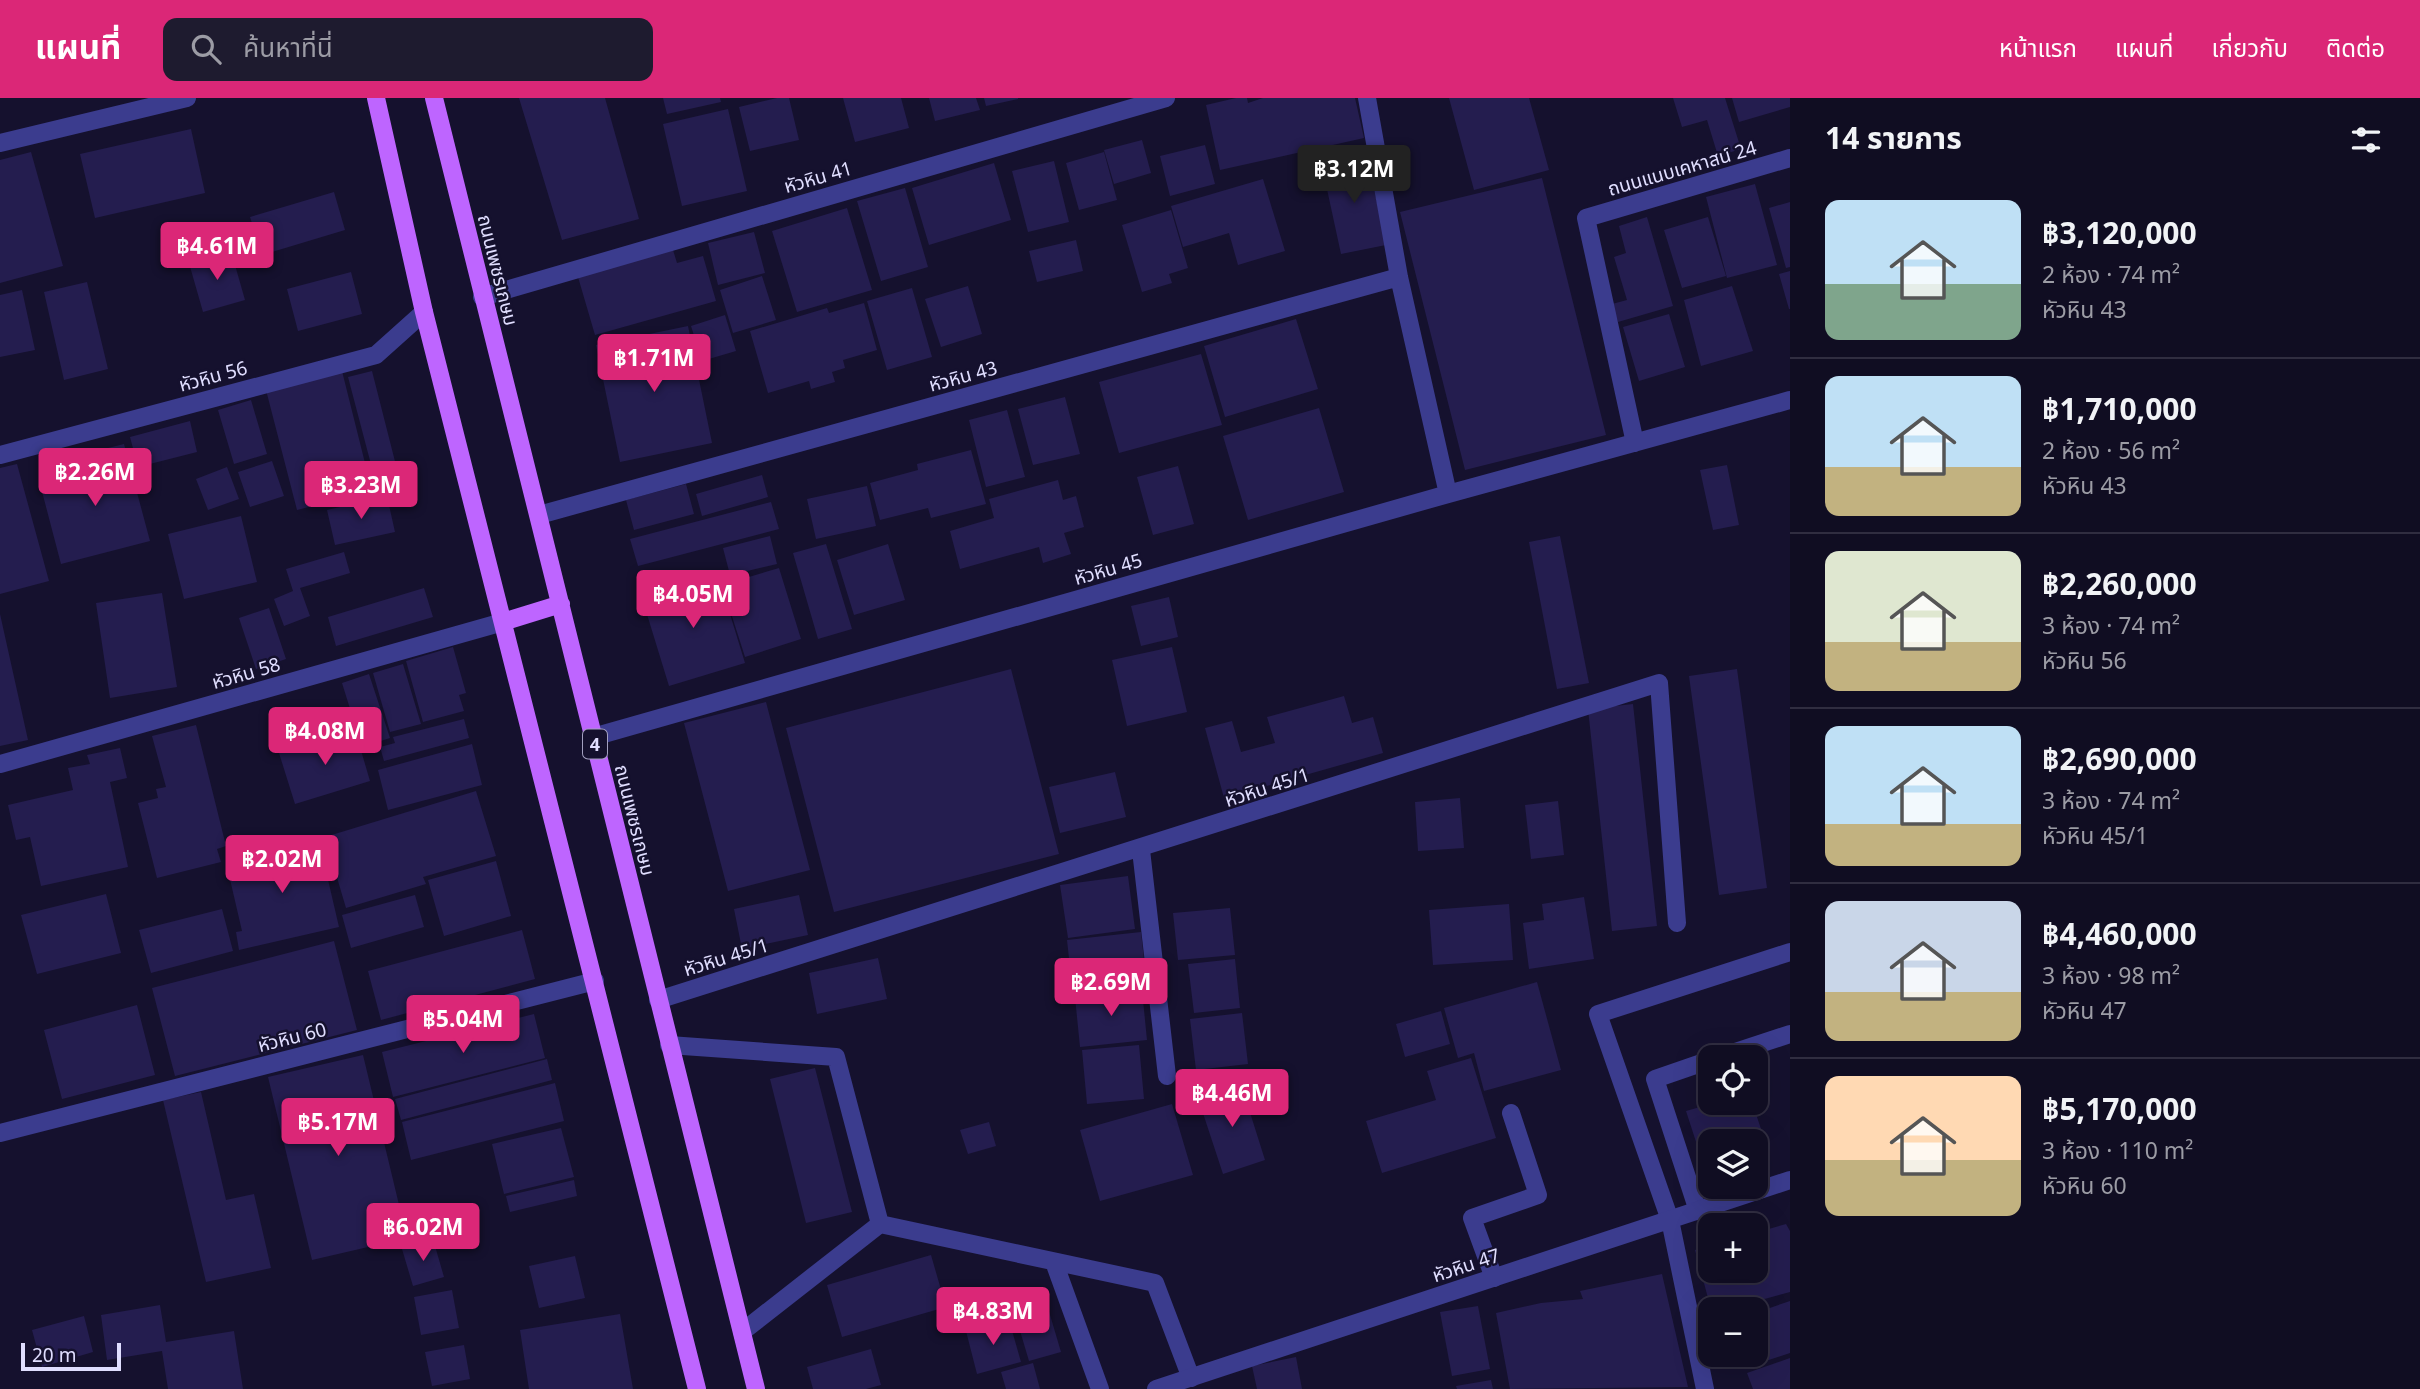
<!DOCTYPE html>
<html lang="th">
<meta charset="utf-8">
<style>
body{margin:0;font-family:"Noto Sans","Noto Sans Thai",sans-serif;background:#1e1b2f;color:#f1f3f6;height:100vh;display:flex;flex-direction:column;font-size:26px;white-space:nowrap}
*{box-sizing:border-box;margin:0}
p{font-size:23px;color:#9c9ca5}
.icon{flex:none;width:38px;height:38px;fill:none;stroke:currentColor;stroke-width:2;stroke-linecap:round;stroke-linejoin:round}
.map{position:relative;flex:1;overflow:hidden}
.sheet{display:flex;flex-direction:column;background:#100d22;width:630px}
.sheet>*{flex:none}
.fabs{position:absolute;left:1698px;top:947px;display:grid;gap:14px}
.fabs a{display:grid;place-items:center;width:70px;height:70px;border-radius:14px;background:#100d22;box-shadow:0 7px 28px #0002,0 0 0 2px #302d40;font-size:35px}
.scale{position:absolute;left:21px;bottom:18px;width:100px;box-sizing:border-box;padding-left:7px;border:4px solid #e0deff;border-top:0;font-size:19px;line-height:24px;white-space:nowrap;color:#e0deff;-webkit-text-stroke:5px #15112e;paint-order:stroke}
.price{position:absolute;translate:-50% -60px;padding:0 16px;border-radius:7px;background:#db2777;color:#fff;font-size:23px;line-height:46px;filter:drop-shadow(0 2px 4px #0008)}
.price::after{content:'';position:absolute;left:50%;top:42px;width:21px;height:16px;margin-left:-10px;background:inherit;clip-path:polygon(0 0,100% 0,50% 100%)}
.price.selected{background:#222;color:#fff}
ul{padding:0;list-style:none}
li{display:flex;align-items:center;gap:21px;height:175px;padding:0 35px}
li+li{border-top:2px solid #302d40}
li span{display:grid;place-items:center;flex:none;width:196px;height:140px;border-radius:14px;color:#555}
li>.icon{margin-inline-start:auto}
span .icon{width:84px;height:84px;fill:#fffc;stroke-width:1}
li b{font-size:30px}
h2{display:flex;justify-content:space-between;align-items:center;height:84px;padding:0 35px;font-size:30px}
header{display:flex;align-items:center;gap:42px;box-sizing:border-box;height:98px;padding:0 35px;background:#db2777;color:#fff}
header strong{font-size:33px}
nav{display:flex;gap:38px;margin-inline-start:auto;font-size:24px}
.search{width:490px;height:63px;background:#1e1b2f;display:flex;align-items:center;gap:18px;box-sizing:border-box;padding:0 24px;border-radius:14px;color:#9c9ca5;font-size:26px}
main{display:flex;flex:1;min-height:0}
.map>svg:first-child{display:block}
.building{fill:#241d4f}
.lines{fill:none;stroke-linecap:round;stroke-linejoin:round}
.service{stroke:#3b3c8e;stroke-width:18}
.minor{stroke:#3b3c8e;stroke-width:18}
.primary{stroke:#be65ff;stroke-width:18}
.labels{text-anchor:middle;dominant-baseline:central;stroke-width:5;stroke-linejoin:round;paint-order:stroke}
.shield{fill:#15112e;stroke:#a3a0c0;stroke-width:2}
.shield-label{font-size:18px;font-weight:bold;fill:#e0deff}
.street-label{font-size:19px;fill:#e0deff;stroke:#15112e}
</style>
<header>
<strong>แผนที่</strong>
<div class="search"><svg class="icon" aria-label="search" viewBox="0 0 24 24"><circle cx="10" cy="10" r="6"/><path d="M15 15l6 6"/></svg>ค้นหาที่นี่</div>
<nav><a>หน้าแรก</a><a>แผนที่</a><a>เกี่ยวกับ</a><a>ติดต่อ</a></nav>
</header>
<main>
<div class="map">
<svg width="1790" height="1291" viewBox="0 0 1790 1291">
<rect width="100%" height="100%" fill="#15112e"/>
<path class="building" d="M519 0H605L639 121 562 142Z
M663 0H720L721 4 667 16Z
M777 0H789L799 42 750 53 739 9Z
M843 0H901L909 30 855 44Z
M929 0H976L980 12 935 23Z
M984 0H1018V1L986 8Z
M1236 0H1247L1248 5 1263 0H1355L1364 40 1220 72 1206 7Z
M1449 0H1529L1549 72 1474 92Z
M1673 0H1725L1741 51 1718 58 1707 22 1682 29Z
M1732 0H1790V9L1739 24Z
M728 11 747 93 682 108 663 26Z
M191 31 205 95 95 120 80 56Z
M1142 42 1151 75 1114 86 1104 52Z
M1205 47 1215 86 1170 98 1160 58Z
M31 54 63 168 0 185V62Z
M1104 54 1117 102 1079 112 1066 65Z
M1367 58 1386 147 1341 156 1322 68Z
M1054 63 1069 124 1028 134 1012 73Z
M994 65 1011 122 929 147 912 90Z
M1542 80 1606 337 1465 372 1400 114Z
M1263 81 1285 153 1238 167 1229 135 1183 149 1171 108Z
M1755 86 1777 167 1727 180 1706 99Z
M905 90 928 169 881 183 857 103Z
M334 94 345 132 262 157 250 119Z
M1790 104V169L1786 170 1769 110Z
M847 110 872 192 797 214 772 133Z
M1171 112 1188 170 1169 176 1172 185 1142 194 1122 127Z
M1647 119 1673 208 1618 224 1612 206 1627 202 1614 159 1626 155 1619 128Z
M1708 119 1726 178 1682 190 1664 132Z
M754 134 765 175 718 187 708 145Z
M1076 142 1083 173 1037 184 1029 153Z
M673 152 677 165 703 158 716 203 595 237 578 179Z
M231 153 245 202 203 214 189 165Z
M1790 173V211H1789L1779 176Z
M351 174 362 216 298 233 287 191Z
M762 178 776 222 733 235 720 192Z
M87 184 108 271 64 282 44 194Z
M968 188 982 236 941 249 925 201Z
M1732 188 1753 253 1701 268 1684 202Z
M912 190 932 259 887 272 867 203Z
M22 192 35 252 0 259V197Z
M864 205 877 252 843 262 845 270 832 274 835 284 811 291 809 283 768 295 750 233 827 210 829 215Z
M1669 216 1685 269 1639 283 1623 229Z
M725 217 736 253 702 263 691 228Z
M1296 221 1318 291 1225 319 1204 248Z
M688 228 712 345 620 364 596 247Z
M1201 256 1222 327 1119 355 1099 284Z
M342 273 372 393 297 412 266 292Z
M372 273 401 387 378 393 348 279Z
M1065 299 1080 356 1033 367 1018 311Z
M251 302 267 356 234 366 218 312Z
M1319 310 1344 394 1248 422 1223 338Z
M1007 312 1025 379 986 389 969 322Z
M190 323 197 354 138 369 130 339Z
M124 346 150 443 61 466 39 382 100 366 96 353Z
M971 352 986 406 931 420 928 410 880 422 870 385 918 372 917 366Z
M272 363 284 398 250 409 238 374Z
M17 366 49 483 0 496V370Z
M1727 367 1739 427 1713 432 1700 372Z
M1178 368 1194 426 1153 437 1137 379Z
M227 369 239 401 208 412 196 381Z
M762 377 768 399 702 418 696 396Z
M1058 382 1063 402 1076 398 1084 429 1064 435 1071 456 1043 465 1039 449 960 471 950 433 994 420 989 401Z
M686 386 694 416 634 432 626 402Z
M867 388 876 428 816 441 807 401Z
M387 398 395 434 335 447 327 412Z
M771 404 779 431 638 468 630 441Z
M241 418 257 484 184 501 168 436Z
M770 438 777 466 730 477 723 450Z
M1560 438 1589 585 1557 591 1529 444Z
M826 446 852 531 818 541 793 455Z
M888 446 905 502 854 517 837 462Z
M344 454 350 475 300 490 310 518 284 528 274 501 293 493 286 471Z
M779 470 801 541 745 559 722 487Z
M718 477 745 565 669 588 642 500Z
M424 490 433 519 336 548 328 519Z
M162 495 177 589 110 600 96 505Z
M1169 499 1178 539 1141 548 1131 508Z
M269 510 286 561 256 571 239 520Z
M0 516 28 642 0 648Z
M453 549 466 595 459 597 464 613 423 624 406 563Z
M1172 549 1187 614 1127 628 1112 562Z
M403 566 421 626 390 634 373 575Z
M1011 571 1059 756 834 814 786 630Z
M1737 571 1767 790 1719 797 1689 578Z
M369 576 390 640 362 649 342 585Z
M1344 598 1352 625 1373 619 1383 655 1224 700 1205 630 1232 623 1241 654 1275 645 1267 619Z
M766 604 810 772 728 793 684 625Z
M1633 606 1657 828 1612 833 1588 611Z
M464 621 469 640 384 663 380 649 395 645 393 639Z
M196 627 226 748 217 751 221 764 157 780 138 705 158 700 156 691 166 689 152 638Z
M355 632 370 683 295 706 279 655Z
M472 646 482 687 388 712 378 672Z
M120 650 127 680 110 684 128 769 41 788 30 739 16 742 8 707 73 692 68 670 90 666 87 657Z
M1115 674 1126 719 1060 735 1049 689Z
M476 693 496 758 423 779 426 786 346 810 325 739Z
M1460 700 1464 750 1418 753 1415 704Z
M1558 703 1564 757 1531 761 1525 707Z
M319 743 339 829 239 852 236 834 242 833 226 764Z
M496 763 511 818 444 838 428 782Z
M1128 778 1135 831 1068 840 1060 787Z
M106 796 121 855 37 876 21 817Z
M415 797 424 829 351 850 342 817Z
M799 797 808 837 742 851 734 811Z
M1584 799 1594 861 1529 871 1523 825 1544 822 1542 806Z
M1509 806 1513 862 1433 867 1429 812Z
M1230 810 1235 857 1178 862 1173 815Z
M222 811 233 853 151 875 139 832Z
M522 832 535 881 381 922 368 873Z
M1141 834 1147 890 1073 897 1067 842Z
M334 843 357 932 175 978 152 890Z
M878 860 887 901 817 916 809 875Z
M1235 861 1240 910 1194 915 1188 866Z
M1537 884 1561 972 1484 993 1474 955 1458 960 1444 910Z
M1142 892 1147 942 1080 949 1075 899Z
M137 907 155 977 62 1001 44 932Z
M1441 913 1450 946 1405 959 1396 926Z
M1242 915 1248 966 1196 972 1190 921Z
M534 916 545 960 393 999 382 954Z
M1139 947 1144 1001 1087 1006 1082 952Z
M363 957 407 1140 312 1162 268 979Z
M1471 960 1496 1040 1382 1075 1366 1023 1436 1002 1427 973Z
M547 961 552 982 401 1022 395 1001Z
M815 970 852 1114 806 1125 770 981Z
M555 985 564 1023 411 1062 402 1024Z
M1241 986 1265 1062 1223 1076 1198 1000Z
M201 994 226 1102 254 1096 271 1170 206 1184 163 1002Z
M1710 997V1004H1752L1761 1031 1710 1043V1046L1698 1050 1686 1013 1707 1007 1704 999Z
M1172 1006 1193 1077 1100 1103 1080 1032Z
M989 1024 996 1048 968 1056 960 1032Z
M561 1030 574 1079 504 1096 492 1046Z
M574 1082 577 1098 510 1114 506 1098Z
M1786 1126 1790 1133V1194L1728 1211H1711L1695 1152 1710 1147V1172H1755V1135Z
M433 1141 444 1179 413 1188 402 1151Z
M931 1157 946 1209 842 1239 827 1187Z
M575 1158 585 1200 539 1210 529 1168Z
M1662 1176 1688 1289 1510 1291 1496 1215 1541 1205 1583 1201 1580 1193Z
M452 1192 459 1230 421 1237 414 1199Z
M1045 1200 1061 1254 1029 1263 1013 1209Z
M1790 1203V1255L1748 1269 1743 1256H1755V1215Z
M160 1207 166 1244 234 1233 243 1291H168L162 1253 107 1262 101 1217Z
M1478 1208 1490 1271 1452 1278 1440 1214Z
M620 1216 633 1291H529L520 1232Z
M84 1218 93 1254 42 1269 32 1232Z
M1009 1222 1021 1264 977 1276 966 1233Z
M464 1247 470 1281 432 1288 425 1254Z
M871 1251 881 1287 866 1291H813L807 1269Z
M1296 1259 1302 1291H1257L1252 1268Z
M1790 1260V1291H1753L1747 1275Z
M1033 1265 1040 1291H1006L1001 1274Z
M1491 1282 1493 1291H1457L1456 1288Z"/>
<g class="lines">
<path class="service" d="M669 947 836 959 880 1126 742 1234
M1720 959 1790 936
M1698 1113 1655 981 1710 962
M1670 1122 1598 916 1790 854
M880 1126 1155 1185 1191 1280
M1054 1164 1100 1291
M1494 1180 1472 1120 1538 1097 1511 1015"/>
<path class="minor" d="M1367 0 1399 179 1448 396
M0 45 187 0
M482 199 1166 0
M1635 345 1586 120 1790 60
M0 357 376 257 424 214
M539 417 1399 179
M593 639 1448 396 1790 302
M0 666 503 524
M1141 752 1167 978
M658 902 1659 585 1677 825
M0 1035 595 883
M1670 1122 1705 1291
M1156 1291 1790 1082"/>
<path class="primary" d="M376 0 424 214 697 1291
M434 0 756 1291
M503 524 561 506"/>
</g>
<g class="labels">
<rect class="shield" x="583" y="631.5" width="24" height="29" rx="5"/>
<g class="shield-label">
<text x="595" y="646">4</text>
</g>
<g class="street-label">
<text transform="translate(1682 70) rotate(-16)">ถนนแนบเคหาสน์ 24</text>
<text transform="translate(818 79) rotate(-16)">หัวหิน 41</text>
<text transform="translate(498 172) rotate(76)">ถนนเพชรเกษม</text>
<text transform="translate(213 278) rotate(-15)">หัวหิน 56</text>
<text transform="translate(963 278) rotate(-15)">หัวหิน 43</text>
<text transform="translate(1108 471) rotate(-16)">หัวหิน 45</text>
<text transform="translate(246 575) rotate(-16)">หัวหิน 58</text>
<text transform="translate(1267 689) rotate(-18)">หัวหิน 45/1</text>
<text transform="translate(635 722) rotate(76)">ถนนเพชรเกษม</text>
<text transform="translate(726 859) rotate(-17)">หัวหิน 45/1</text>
<text transform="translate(292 939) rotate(-14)">หัวหิน 60</text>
<text transform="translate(1466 1167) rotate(-18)">หัวหิน 47</text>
</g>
</g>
</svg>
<div class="fabs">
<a><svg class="icon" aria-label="locate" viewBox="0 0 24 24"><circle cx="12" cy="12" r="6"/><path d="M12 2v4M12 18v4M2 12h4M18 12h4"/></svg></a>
<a><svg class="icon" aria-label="layers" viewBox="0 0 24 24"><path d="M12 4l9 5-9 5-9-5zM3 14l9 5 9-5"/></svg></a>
<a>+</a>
<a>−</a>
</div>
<div class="scale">20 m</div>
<b class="price selected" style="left:1354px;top:107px">฿3.12M</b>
<b class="price" style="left:217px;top:184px">฿4.61M</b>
<b class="price" style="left:654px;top:296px">฿1.71M</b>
<b class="price" style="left:95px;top:410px">฿2.26M</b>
<b class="price" style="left:361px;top:423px">฿3.23M</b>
<b class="price" style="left:693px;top:532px">฿4.05M</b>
<b class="price" style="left:325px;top:669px">฿4.08M</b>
<b class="price" style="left:282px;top:797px">฿2.02M</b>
<b class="price" style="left:1111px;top:920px">฿2.69M</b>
<b class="price" style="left:463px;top:957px">฿5.04M</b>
<b class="price" style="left:1232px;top:1031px">฿4.46M</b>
<b class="price" style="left:338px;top:1060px">฿5.17M</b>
<b class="price" style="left:423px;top:1165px">฿6.02M</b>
<b class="price" style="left:993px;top:1249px">฿4.83M</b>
</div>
<section class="sheet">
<h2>14 รายการ<svg class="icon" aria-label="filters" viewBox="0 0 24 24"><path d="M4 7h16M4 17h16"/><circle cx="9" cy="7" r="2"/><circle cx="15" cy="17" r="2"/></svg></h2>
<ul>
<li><span style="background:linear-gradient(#bfe0f5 60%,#7fa58c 0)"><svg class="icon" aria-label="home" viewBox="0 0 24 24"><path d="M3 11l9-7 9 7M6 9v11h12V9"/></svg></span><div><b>฿3,120,000</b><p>2 ห้อง · 74 m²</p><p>หัวหิน 43</p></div></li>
<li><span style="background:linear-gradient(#bfe0f5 65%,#c2b280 0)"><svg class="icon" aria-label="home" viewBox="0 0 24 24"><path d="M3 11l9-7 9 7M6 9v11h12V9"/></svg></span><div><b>฿1,710,000</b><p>2 ห้อง · 56 m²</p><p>หัวหิน 43</p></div></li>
<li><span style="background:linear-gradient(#dfe7d0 65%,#c2b280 0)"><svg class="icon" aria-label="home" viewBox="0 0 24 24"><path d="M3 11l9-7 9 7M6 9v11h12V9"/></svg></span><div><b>฿2,260,000</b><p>3 ห้อง · 74 m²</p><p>หัวหิน 56</p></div></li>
<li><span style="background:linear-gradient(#bfe0f5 70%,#c2b280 0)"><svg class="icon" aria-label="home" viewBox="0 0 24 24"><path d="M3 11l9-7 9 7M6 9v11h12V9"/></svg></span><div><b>฿2,690,000</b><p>3 ห้อง · 74 m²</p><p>หัวหิน 45/1</p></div></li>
<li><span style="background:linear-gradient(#c9d6e8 65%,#c2b280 0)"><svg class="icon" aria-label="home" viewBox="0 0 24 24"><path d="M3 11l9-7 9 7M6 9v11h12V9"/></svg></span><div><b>฿4,460,000</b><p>3 ห้อง · 98 m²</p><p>หัวหิน 47</p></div></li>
<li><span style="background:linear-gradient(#ffd9b3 60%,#c2b280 0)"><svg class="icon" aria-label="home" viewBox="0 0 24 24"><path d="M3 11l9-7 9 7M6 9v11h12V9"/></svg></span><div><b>฿5,170,000</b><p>3 ห้อง · 110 m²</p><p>หัวหิน 60</p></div></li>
</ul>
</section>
</main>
